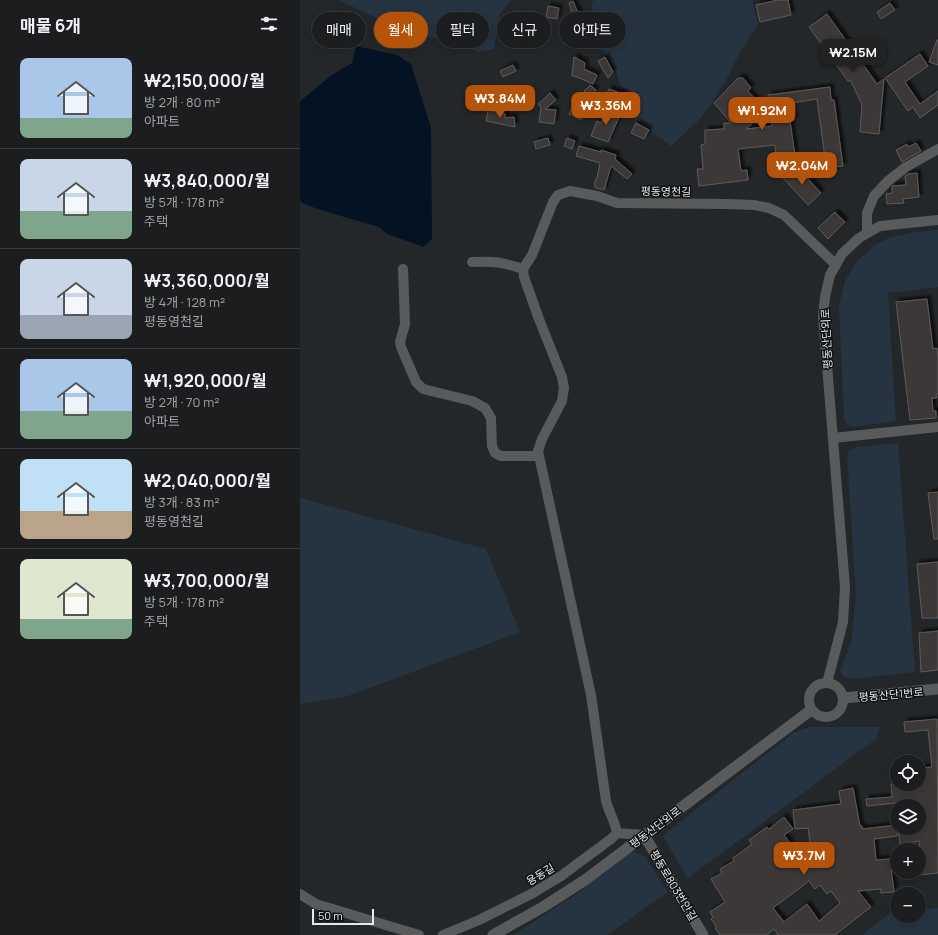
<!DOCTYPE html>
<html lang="ko">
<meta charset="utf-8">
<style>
body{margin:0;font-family:Manrope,"Noto Sans KR",sans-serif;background:#282a2c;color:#f1f3f6;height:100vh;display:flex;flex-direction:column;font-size:15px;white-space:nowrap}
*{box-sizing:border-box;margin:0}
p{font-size:13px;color:#a0a2a4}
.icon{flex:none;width:22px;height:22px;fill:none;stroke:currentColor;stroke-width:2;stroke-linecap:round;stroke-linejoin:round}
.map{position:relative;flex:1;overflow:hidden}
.details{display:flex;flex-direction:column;background:#1b1d1f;width:300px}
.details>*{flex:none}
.banner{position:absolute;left:12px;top:12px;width:380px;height:36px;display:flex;gap:8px}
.buttons{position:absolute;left:590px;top:755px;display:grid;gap:8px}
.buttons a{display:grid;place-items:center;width:36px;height:36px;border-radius:50%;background:#1b1d1f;box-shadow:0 2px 10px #0003,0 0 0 1px #393b3d;font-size:20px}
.scale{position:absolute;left:12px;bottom:10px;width:62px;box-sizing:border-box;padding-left:4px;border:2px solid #e7e9eb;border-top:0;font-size:11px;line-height:14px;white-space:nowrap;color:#e7e9eb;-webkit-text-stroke:3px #0e1011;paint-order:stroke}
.price{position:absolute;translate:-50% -34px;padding:0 9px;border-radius:8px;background:#b45309;color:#fff;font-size:13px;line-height:26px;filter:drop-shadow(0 1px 2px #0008)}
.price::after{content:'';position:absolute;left:50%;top:24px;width:12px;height:9px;margin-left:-6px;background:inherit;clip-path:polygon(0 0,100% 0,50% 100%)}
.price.selected{background:#222;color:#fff}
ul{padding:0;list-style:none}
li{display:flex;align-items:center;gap:12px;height:100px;padding:0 20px}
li+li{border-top:1px solid #393b3d}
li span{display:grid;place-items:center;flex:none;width:112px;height:80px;border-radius:8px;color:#555}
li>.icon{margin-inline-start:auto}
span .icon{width:48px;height:48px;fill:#fffc;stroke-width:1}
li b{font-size:17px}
h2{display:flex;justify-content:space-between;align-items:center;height:48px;padding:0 20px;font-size:17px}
.chip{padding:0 14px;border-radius:18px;background:#1b1d1f;box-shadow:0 2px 10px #0003,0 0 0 1px #393b3d;font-size:14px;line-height:36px}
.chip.selected{background:#b45309;color:#fff}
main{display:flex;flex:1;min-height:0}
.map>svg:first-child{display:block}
.green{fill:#263341}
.water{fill:#041324}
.building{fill:#3e3939;stroke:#5f5a59;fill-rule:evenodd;filter:url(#shadow)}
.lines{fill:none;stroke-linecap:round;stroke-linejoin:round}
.minor{stroke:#595a5c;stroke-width:10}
.tertiary{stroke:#595a5c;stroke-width:11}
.labels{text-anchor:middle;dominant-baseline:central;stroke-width:3;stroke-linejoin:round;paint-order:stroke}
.street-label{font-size:11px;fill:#e7e9eb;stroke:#0e1011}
</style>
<main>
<section class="details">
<h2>매물 6개<svg class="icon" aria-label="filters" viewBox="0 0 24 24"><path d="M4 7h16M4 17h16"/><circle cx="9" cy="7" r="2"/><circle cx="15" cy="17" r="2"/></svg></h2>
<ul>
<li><span style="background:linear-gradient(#a9c7e8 75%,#7fa58c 0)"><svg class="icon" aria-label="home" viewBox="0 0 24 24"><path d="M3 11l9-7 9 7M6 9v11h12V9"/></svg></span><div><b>₩2,150,000/월</b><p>방 2개 · 80 m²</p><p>아파트</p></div></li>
<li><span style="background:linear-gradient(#c9d6e8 65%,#7fa58c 0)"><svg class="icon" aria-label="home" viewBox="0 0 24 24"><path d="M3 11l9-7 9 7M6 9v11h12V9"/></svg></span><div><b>₩3,840,000/월</b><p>방 5개 · 178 m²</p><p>주택</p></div></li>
<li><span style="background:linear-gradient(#c9d6e8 70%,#9aa5b1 0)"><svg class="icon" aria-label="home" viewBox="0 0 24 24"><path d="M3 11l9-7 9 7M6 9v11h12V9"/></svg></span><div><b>₩3,360,000/월</b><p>방 4개 · 128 m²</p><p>평동영천길</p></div></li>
<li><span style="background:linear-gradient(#a9c7e8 65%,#7fa58c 0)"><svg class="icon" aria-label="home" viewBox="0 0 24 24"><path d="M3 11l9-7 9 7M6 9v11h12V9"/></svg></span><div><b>₩1,920,000/월</b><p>방 2개 · 70 m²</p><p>아파트</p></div></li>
<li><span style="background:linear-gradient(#bfe0f5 65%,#b9a48a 0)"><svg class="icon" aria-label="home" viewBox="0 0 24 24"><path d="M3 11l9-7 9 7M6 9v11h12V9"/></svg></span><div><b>₩2,040,000/월</b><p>방 3개 · 83 m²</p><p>평동영천길</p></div></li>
<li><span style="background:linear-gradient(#dfe7d0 75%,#7fa58c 0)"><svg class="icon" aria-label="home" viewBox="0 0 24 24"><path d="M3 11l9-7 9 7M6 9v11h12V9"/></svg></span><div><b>₩3,700,000/월</b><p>방 5개 · 178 m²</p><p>주택</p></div></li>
</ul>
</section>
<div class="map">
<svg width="638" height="935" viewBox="0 0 638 935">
<defs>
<filter id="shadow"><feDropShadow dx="3.5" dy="-3.5" stdDeviation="1" flood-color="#0009"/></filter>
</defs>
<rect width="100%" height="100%" fill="#242729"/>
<path class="green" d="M38 0H211L200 14 194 49 180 52 139 38 115 36Z
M294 0H453V4L458 24 437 58 429 75 409 107 397 122 371 146 329 114 336 97 320 85 317 73 295 38 292 21V3Z
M638 230V287L588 293 596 421 553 427 546 423 544 419 539 306 545 281 558 260 574 246 588 238 615 232Z
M598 443 615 672 552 679C546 677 542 677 540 671L551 643 556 597 547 455 550 450 556 447Z
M0 498 186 549 220 632 48 696 0 704Z
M510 727H580L576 739 388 878 363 837 366 833 493 733Z
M333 851 346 858 368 892 307 935H213L278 893 307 870Z
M638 908V935H562L590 913 597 912V916H619V910Z"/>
<path class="water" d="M56 46 97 55 111 64 131 128 132 239 124 247 87 234 79 227 24 211 4 204 0 201V101L33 74 52 63Z"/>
<path class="building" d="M478 0H488L491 15 460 22 456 5Z
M273 1 281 20 276 26 269 3Z
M590 3 595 10 581 19 577 12Z
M248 6 259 8 257 19 246 17Z
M527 14 577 84 584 79 579 134 560 132 562 105 551 81H548L509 27Z
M213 28 221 31 216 46 208 43Z
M637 40H638V65L629 62Z
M620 54 628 66 605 82 620 104 638 91V105L620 118 613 107 608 111 585 78Z
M274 57 285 63 284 69 297 75 293 84 277 77 272 76Z
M305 57 313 72 308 78 298 61Z
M213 65 216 71 203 77 200 71Z
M438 78H443L451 88 448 91 466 111 446 129 472 126 468 95 530 87 531 100H534L543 166 536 167 537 171 527 173 517 99 492 103 494 120 490 121 495 156 476 158 475 145 438 149 441 171 447 170 448 180 399 186 397 169H403L401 145 405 144V130L424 129V123H431L414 103Z
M290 85 296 90 290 96 284 91Z
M309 89 320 93 321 92 331 100 326 107 314 98 306 96Z
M250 93 256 100 245 109 256 110 254 124 239 122 241 107 238 104Z
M272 107 284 113 281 120 269 114Z
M188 110 205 114V118L214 117 215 127 186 121Z
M306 110 320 115 308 142 291 136 297 121 301 123Z
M336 123 349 130 344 139 331 133Z
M248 138 250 145 236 149 234 142Z
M267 138 275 141 272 149 264 146Z
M616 143 621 151 602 162 596 150 607 144 608 147Z
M279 146 301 152V150L316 155 315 159 332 174 327 179 311 166 304 190 296 188 294 185 296 178H297L300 163 276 156Z
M498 168 521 193 508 205 482 177 491 169 494 172Z
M617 173 619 197 603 199 604 203 587 204 586 194 592 193V186L606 185 605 176 608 174Z
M535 212 545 222 528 239 518 228Z
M627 299 633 349 637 348 638 359V394H636L637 398H632L633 411H636V418L610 420 596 302Z
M638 492V539H634L628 493Z
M638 562V618H622L617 564Z
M638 631V670L621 672 619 633Z
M637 719 638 873 619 875V855H621L619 841 600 844 598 830 619 828V806H596V803L567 806 566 799 592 797 591 784H619V768L632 767 628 730 605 732 604 722Z
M553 788 560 826H562V829L597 825V836L574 839 576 860 590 859 594 892 581 893V889L558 891 571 907 535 935H478L474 929 467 935H420L415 928 416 926 411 919 413 917 410 912 425 902 411 879 422 873 420 869 434 861 433 858 452 844 449 840 467 827 469 829 484 817 493 829 484 835 491 844 479 853 489 867 511 850 508 828 495 829 493 810 541 804 539 791ZM509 881 515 889 520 885 527 894 531 891 540 903 519 921 507 904 484 922 473 908Z"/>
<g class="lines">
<path class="minor" d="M567 233V213L574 196 588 181 606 167 638 149
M172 262C194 261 202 262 223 269
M103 269 105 324 100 342 101 347 116 382 123 389 172 401 185 408 191 418 192 446 195 453 201 456H239
M223 269 224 277 239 319 262 377 264 388 262 401 242 439 238 451 291 695 306 801C309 812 315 822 317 833
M223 269 232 255 253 202 258 195 270 191 297 196 317 203 428 204 454 205 469 208 484 215 536 265
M533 438 638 427
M509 700a17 17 0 1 1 34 0a17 17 0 1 1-34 0Z
M527 683 543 622 545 587 523 316 525 297 530 275 542 254 559 238 580 226 638 220
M0 894 16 904 119 935
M143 935 179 920 233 893 261 876 311 839 317 833 344 835"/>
<path class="tertiary" d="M543 698 638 689
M344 835 403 935
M193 935 243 907 285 880 511 710"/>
</g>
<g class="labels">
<g class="street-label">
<text transform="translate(366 191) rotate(1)">평동영천길</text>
<text transform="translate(526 339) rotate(-93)">평동산단외로</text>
<text transform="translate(591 694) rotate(-5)">평동산단1번로</text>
<text transform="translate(355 827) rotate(-37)">평동산단외로</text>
<text transform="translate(240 874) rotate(-31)">용동길</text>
<text transform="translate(374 885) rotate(59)">평동로803번안길</text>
</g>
</g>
</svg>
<div class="buttons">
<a><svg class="icon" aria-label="locate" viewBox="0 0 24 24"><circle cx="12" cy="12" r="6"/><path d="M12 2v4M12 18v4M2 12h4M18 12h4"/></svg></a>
<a><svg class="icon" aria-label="layers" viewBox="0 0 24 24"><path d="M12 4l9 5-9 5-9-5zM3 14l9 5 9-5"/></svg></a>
<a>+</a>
<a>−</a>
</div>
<div class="scale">50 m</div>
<b class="price selected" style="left:553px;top:73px">₩2.15M</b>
<b class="price" style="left:200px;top:119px">₩3.84M</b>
<b class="price" style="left:306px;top:126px">₩3.36M</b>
<b class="price" style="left:462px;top:131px">₩1.92M</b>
<b class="price" style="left:502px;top:186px">₩2.04M</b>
<b class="price" style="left:504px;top:876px">₩3.7M</b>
<div class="banner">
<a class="chip">매매</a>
<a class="chip selected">월세</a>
<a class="chip">필터</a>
<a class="chip">신규</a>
<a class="chip">아파트</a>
</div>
</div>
</main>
